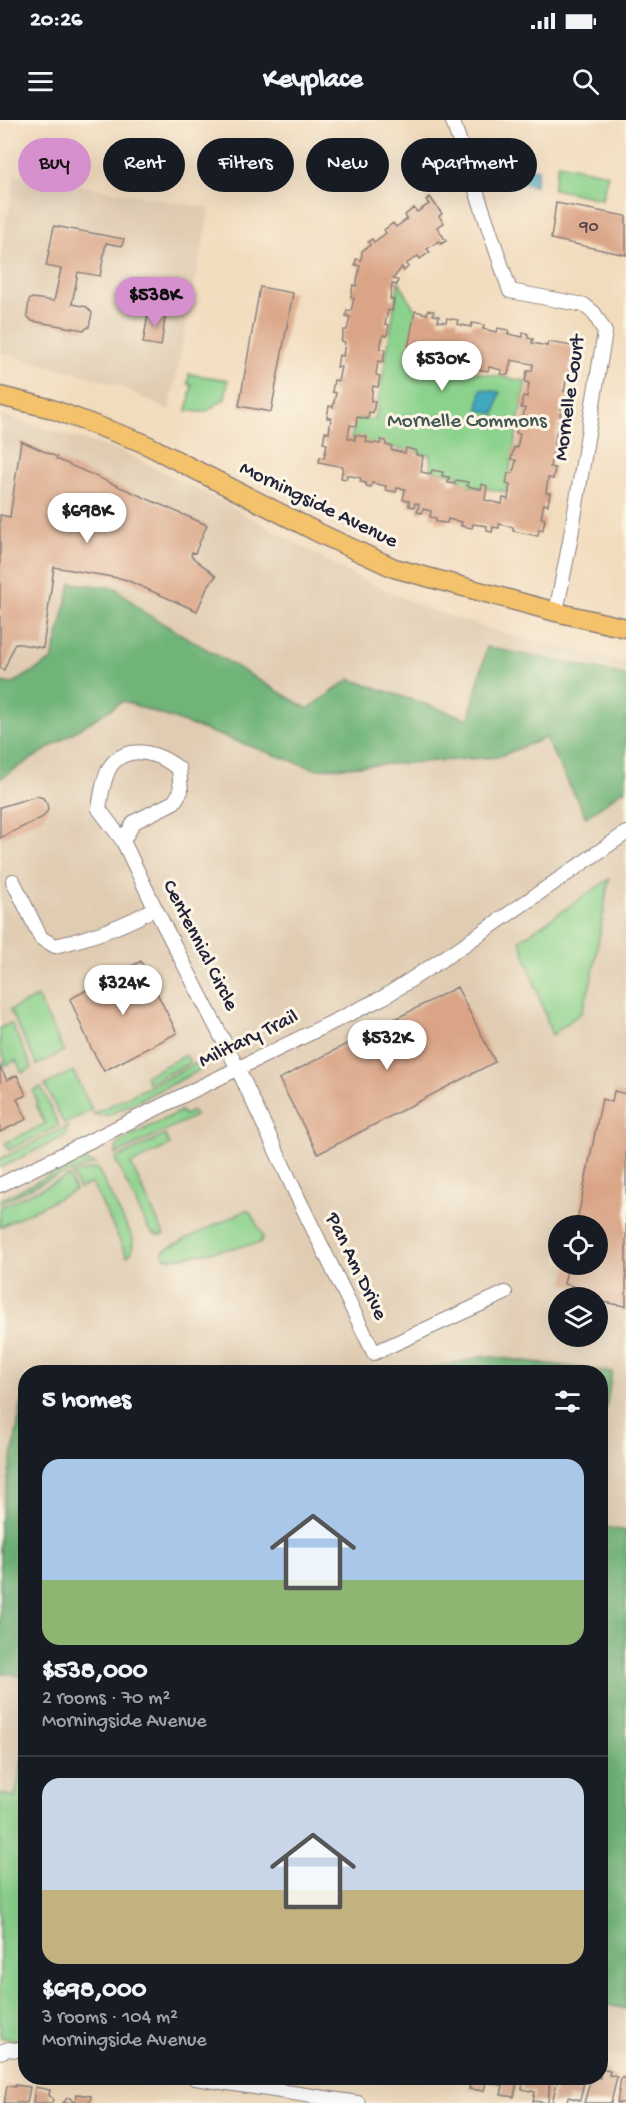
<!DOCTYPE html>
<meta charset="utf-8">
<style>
body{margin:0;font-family:"Gochi Hand",sans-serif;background:#242831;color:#f1f3f6;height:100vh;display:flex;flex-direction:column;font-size:22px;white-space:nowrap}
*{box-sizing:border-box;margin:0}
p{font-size:20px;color:#9ea1a6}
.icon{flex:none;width:33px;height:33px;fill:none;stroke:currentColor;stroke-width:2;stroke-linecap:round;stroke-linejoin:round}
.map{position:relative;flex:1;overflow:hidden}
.panel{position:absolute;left:18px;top:1245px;width:590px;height:720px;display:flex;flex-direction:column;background:#171b24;border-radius:24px;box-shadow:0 6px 24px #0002}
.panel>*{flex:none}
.top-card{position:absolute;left:18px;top:18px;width:591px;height:54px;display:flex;gap:12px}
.buttons{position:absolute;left:548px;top:1095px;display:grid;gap:12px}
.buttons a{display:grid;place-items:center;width:60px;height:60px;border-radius:50%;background:#171b24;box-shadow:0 6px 24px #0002;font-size:30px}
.price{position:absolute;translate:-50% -51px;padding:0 14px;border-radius:21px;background:#fff;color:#222;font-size:20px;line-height:39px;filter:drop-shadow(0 2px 3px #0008)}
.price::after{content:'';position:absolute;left:50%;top:36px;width:18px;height:14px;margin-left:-9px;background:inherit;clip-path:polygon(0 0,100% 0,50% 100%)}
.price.current{background:#d690ce;color:#111}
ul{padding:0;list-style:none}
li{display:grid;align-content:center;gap:12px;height:318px;padding:0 24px}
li+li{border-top:2px solid #363941}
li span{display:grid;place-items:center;height:186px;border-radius:18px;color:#555}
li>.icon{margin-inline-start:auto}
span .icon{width:108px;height:108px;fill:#fffc;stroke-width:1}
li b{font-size:26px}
h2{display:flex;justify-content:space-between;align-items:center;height:72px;padding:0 24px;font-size:26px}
.tag{padding:0 21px;border-radius:27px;background:#171b24;box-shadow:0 6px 24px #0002;font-size:21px;line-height:54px}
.tag.current{background:#d690ce;color:#111}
.status{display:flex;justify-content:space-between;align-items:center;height:42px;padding:0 30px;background:#171b24;direction:ltr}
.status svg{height:16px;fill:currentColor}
header{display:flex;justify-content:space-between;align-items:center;height:78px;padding:0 24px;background:#171b24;font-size:27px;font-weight:800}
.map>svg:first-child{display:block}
.built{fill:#e0ccb2;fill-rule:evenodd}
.green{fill:#8bd28c;stroke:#567a64;stroke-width:1.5}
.forest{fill:#70b478;stroke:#496b5a;stroke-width:1.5}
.water{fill:#41a8c1;stroke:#32657e;stroke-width:1.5}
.building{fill:#daa587}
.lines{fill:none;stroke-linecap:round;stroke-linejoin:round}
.minor-casing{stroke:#8a7f7c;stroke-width:16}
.major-casing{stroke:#8a7f7c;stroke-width:21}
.minor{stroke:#fff;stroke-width:14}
.major{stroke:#f4c26a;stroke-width:18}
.labels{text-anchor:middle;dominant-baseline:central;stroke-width:6;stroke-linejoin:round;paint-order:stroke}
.number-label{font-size:18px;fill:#50434e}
.street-label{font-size:21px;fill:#22223b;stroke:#fcf5e5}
.park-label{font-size:21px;fill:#425753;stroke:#fcf5e5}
</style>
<div class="status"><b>20:26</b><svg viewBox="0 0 49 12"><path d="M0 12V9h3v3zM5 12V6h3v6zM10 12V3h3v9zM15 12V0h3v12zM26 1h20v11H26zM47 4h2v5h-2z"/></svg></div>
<header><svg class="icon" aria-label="menu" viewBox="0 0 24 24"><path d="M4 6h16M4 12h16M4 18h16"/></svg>Keyplace<svg class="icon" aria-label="search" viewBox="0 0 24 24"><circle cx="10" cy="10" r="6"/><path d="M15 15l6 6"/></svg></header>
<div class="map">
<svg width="626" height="1983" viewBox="0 0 626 1983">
<rect width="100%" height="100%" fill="#fcf5e5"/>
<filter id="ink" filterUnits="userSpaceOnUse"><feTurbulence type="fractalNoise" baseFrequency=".0167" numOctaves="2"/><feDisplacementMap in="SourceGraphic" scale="12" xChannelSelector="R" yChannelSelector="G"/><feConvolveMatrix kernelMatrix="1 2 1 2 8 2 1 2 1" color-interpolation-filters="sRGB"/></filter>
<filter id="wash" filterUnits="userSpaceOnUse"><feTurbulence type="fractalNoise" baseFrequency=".008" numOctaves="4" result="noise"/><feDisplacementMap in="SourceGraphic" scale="24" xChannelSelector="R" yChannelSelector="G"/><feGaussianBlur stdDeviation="1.35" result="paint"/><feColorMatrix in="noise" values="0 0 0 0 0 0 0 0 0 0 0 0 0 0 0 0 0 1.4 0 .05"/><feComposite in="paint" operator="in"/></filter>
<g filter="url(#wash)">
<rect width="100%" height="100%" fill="#f2dcbe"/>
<path class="built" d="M15 54 210 88 169 291 117 265 0 232V141Z
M0 295 121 331 221 381 359 458 434 491 503 513 626 542V1937L600 1932V1252H26L25 1923 0 1917ZM558 1106H597V1144H558ZM558 1178H597V1216H558Z"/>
<path class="green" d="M558 44 608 54 602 79 553 69Z
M399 161 417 194 409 241 526 261 506 372 464 365 456 355 431 350 430 335 351 319 356 298 375 300Z
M189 254 228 260 225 279 205 292 187 291 192 265 188 264Z
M609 759 592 858 582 892 552 915 520 820Z
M37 877 64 931 37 945 10 890Z
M11 903 32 948 22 953 16 940 0 948V944L6 941 0 929V908Z
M186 935 190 943 148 963 145 956Z
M207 938 209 944 200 950 111 994 104 996 93 994Z
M73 951 92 990 64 1004 45 965Z
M41 967 59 1006 9 1030 5 1023 45 1004 36 984 38 983 33 971Z
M181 991 184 995 193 991 195 996 115 1035 118 1024 122 1020Z
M68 1006 65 1016 0 1048V1039Z
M165 1015 170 1025 131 1044 164 1115C156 1116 153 1114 148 1108L115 1039Z
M88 1041 95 1044 54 1057 0 1083V1080L74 1043Z
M97 1048 133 1119 132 1132 127 1136 92 1063 79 1069 72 1054Z
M69 1056 75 1070 0 1107V1087Z
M246 1090 250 1092 263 1116 260 1123 171 1139 164 1137 163 1131 170 1127Z
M25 1625V1923L0 1917V1674L15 1677Z"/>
<path class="forest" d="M71 463 116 468 145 493 308 589 350 559 469 599 487 527 626 555V668L586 697 545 618 498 637 315 649 123 581 0 659V562L12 564 52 540Z
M484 1236 612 1252 600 1321V1252H418Z
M22 1283H26L25 1557 0 1552V1403Z
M600 1406 626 1411V1889L600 1883Z"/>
<path class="water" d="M510 45 538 49 535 66 507 61Z
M481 269 500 272 495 294 478 290Z"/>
<g id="blocks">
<path class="building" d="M430 77 442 94 439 96 444 103 437 107 446 121 441 124 439 121 427 129 430 132 420 139 418 136 406 144 408 147 404 151 402 147 393 159 398 160 397 165 392 164 390 179 394 180 392 191 388 190 385 204 389 205 387 216 383 215 380 229 385 230 383 242 378 241 376 255 380 256 378 267 373 266 371 281H375L373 293 369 292 368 299 357 297 356 306 350 305 348 318 355 320V315L367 317 366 322 380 324 381 320 386 321V325L392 326 391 330 405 333 406 328 417 331 416 335 423 336 421 352 431 354 432 350 443 352 442 356 449 357 448 363 455 364 456 360 468 362 467 366 481 369 482 364 487 366 485 380 502 384 503 378 508 379 510 365 506 364 508 353H513L516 340 511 339 514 327 517 328 520 314 516 313 518 301 522 302 525 288H521L523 276 527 277 529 263 525 262 527 251H532L533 244 511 240 508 255 501 254 502 250 489 247 488 251 477 249 478 245 463 243V247L451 245 452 241 432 237 431 239 419 237 418 240 406 238 415 191 427 194 428 190 434 191 433 195 439 196 438 201 446 202 447 198 458 200 457 204 471 207 472 203 484 205 483 209 497 212 498 208 509 210 508 214 523 217V212L528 214V218L533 219 532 223 547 226 548 222 573 226 572 232 576 233 574 245 570 244 569 251 572 252V258L567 257 564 271 569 272 566 283 562 282 560 296 564 297 563 302H558L554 328 558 329 557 334 553 333 550 347 555 348 553 359 548 358 546 373H550L548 385 544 384 541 398 545 399 543 410 539 409 538 416 513 411V407L499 404V408L493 407 492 412 487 411V406L473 404 472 408 461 406 462 402 448 399 447 403 436 402V398L430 397 431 391 423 389 422 393 417 392 419 384 415 383 414 387 409 386V381L403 380 405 369 397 368 396 372 385 370 386 366 372 363 371 367 366 366V363L360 362 361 358 347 355 346 359 341 358 343 347 319 342 320 337 324 338 327 324 323 323 325 312 329 313 331 298H327L329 286 333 287 336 273 332 272 334 260 338 261 341 247H337L339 235 343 236 345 222 341 221 344 210H347L350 197 346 196 347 190 351 191 354 178 351 177 353 165 356 166 360 146 355 145 356 139 361 140 362 131 370 125 368 122 372 119 374 122 386 113 384 110 393 103 396 107 407 99 405 95 414 88 417 92 429 84 426 80Z
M556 83 626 96V135L551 119Z
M54 106 124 119 122 126 106 123 100 156 78 152 72 184 87 187 92 193 89 207 84 210 32 201 27 196 29 180 32 178 54 181 61 149 46 146Z
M260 167 293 173 271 292 239 286Z
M149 189 166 192 161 226 143 223Z
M21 321 57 337 56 339 207 405 195 433 192 432 191 436 216 456 208 466 197 491 124 459 54 447 43 528 15 523 4 550 0 548V395L10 397Z
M37 676 43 678 47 684 48 690 43 697 0 718V687Z
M141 841 177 913 104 951 91 928 70 879Z
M457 867 495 942 318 1034 279 959Z
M0 947 7 960 17 955 26 975 17 979 27 999 0 1012Z
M614 971 626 974V1186L597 1181V1178L572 1176 574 1166 564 1164 568 1144H597V1106H576L602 979 612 982Z
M600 1949 610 1951 609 1955 617 1957 611 1983H584L591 1958H600Z
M472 1958H485L487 1959 484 1971 469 1969Z
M491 1958H518L514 1977 501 1975 503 1965 490 1963Z
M524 1958H550L548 1983 533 1981 535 1972 522 1969Z
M558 1958H585L580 1980 568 1977 567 1983H552Z
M621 1958H626V1983H617Z
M15 1965 30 1967 27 1983H4L7 1966 15 1967Z
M35 1967 50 1970 49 1975 53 1979 52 1983H33Z
M77 1974 91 1976 90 1983H63L67 1978H70L73 1982 76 1980Z"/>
</g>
</g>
<g filter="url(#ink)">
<use href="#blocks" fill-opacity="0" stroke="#8a7f7c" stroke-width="1.5"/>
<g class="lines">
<defs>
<path id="minor" d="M453 2 510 171 584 185 594 193 605 212 570 421 556 492
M123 721 134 702 174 682 181 671 179 649C162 635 134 624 115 641 104 650 101 676 99 689L123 721 155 788 238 949 299 1080 374 1233 505 1173
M13 761 41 818 55 826C89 818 125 806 155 788
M0 1065 384 877 452 833 626 713
M0 1932 9 1929 26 1931
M195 1958 358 1983"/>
<path id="major" d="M0 276 49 288 141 322 321 414 394 448 556 492 626 508"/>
</defs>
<use href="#minor" class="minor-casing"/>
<use href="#major" class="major-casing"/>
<use href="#minor" class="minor"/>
<use href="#major" class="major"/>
</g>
</g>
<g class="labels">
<g class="number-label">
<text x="589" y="107">90</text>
</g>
<g class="street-label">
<text transform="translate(571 278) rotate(-82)">Mornelle Court</text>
<text transform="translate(318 386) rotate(26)">Morningside Avenue</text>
<text transform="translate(199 826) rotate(63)">Centennial Circle</text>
<text transform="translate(249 920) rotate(-26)">Military Trail</text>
<text transform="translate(355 1147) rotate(64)">Pan Am Drive</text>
</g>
<g class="park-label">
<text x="467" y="302">Mornelle Commons</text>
</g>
</g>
</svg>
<div class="buttons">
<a><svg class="icon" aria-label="locate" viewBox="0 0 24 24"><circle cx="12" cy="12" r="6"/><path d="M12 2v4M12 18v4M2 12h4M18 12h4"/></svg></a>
<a><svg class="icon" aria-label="layers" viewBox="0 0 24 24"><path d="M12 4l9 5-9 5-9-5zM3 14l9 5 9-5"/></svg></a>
</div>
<b class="price current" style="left:155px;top:208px">$538K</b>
<b class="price" style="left:442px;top:272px">$530K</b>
<b class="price" style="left:87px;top:424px">$698K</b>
<b class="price" style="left:123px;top:896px">$324K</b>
<b class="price" style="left:387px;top:951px">$532K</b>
<div class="top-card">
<a class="tag current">Buy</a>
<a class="tag">Rent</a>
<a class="tag">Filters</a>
<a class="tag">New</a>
<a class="tag">Apartment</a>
</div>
<section class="panel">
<h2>5 homes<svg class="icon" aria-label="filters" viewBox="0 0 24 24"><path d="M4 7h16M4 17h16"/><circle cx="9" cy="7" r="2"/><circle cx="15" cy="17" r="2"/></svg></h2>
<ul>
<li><span style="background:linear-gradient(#a9c7e8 65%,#8fb573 0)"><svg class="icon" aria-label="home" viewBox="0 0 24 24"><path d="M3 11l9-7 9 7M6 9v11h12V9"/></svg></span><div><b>$538,000</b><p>2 rooms · 70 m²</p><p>Morningside Avenue</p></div></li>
<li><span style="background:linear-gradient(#c9d6e8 60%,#c2b280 0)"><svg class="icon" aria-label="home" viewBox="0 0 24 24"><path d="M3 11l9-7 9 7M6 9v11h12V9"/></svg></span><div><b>$698,000</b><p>3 rooms · 104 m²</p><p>Morningside Avenue</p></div></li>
</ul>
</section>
</div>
